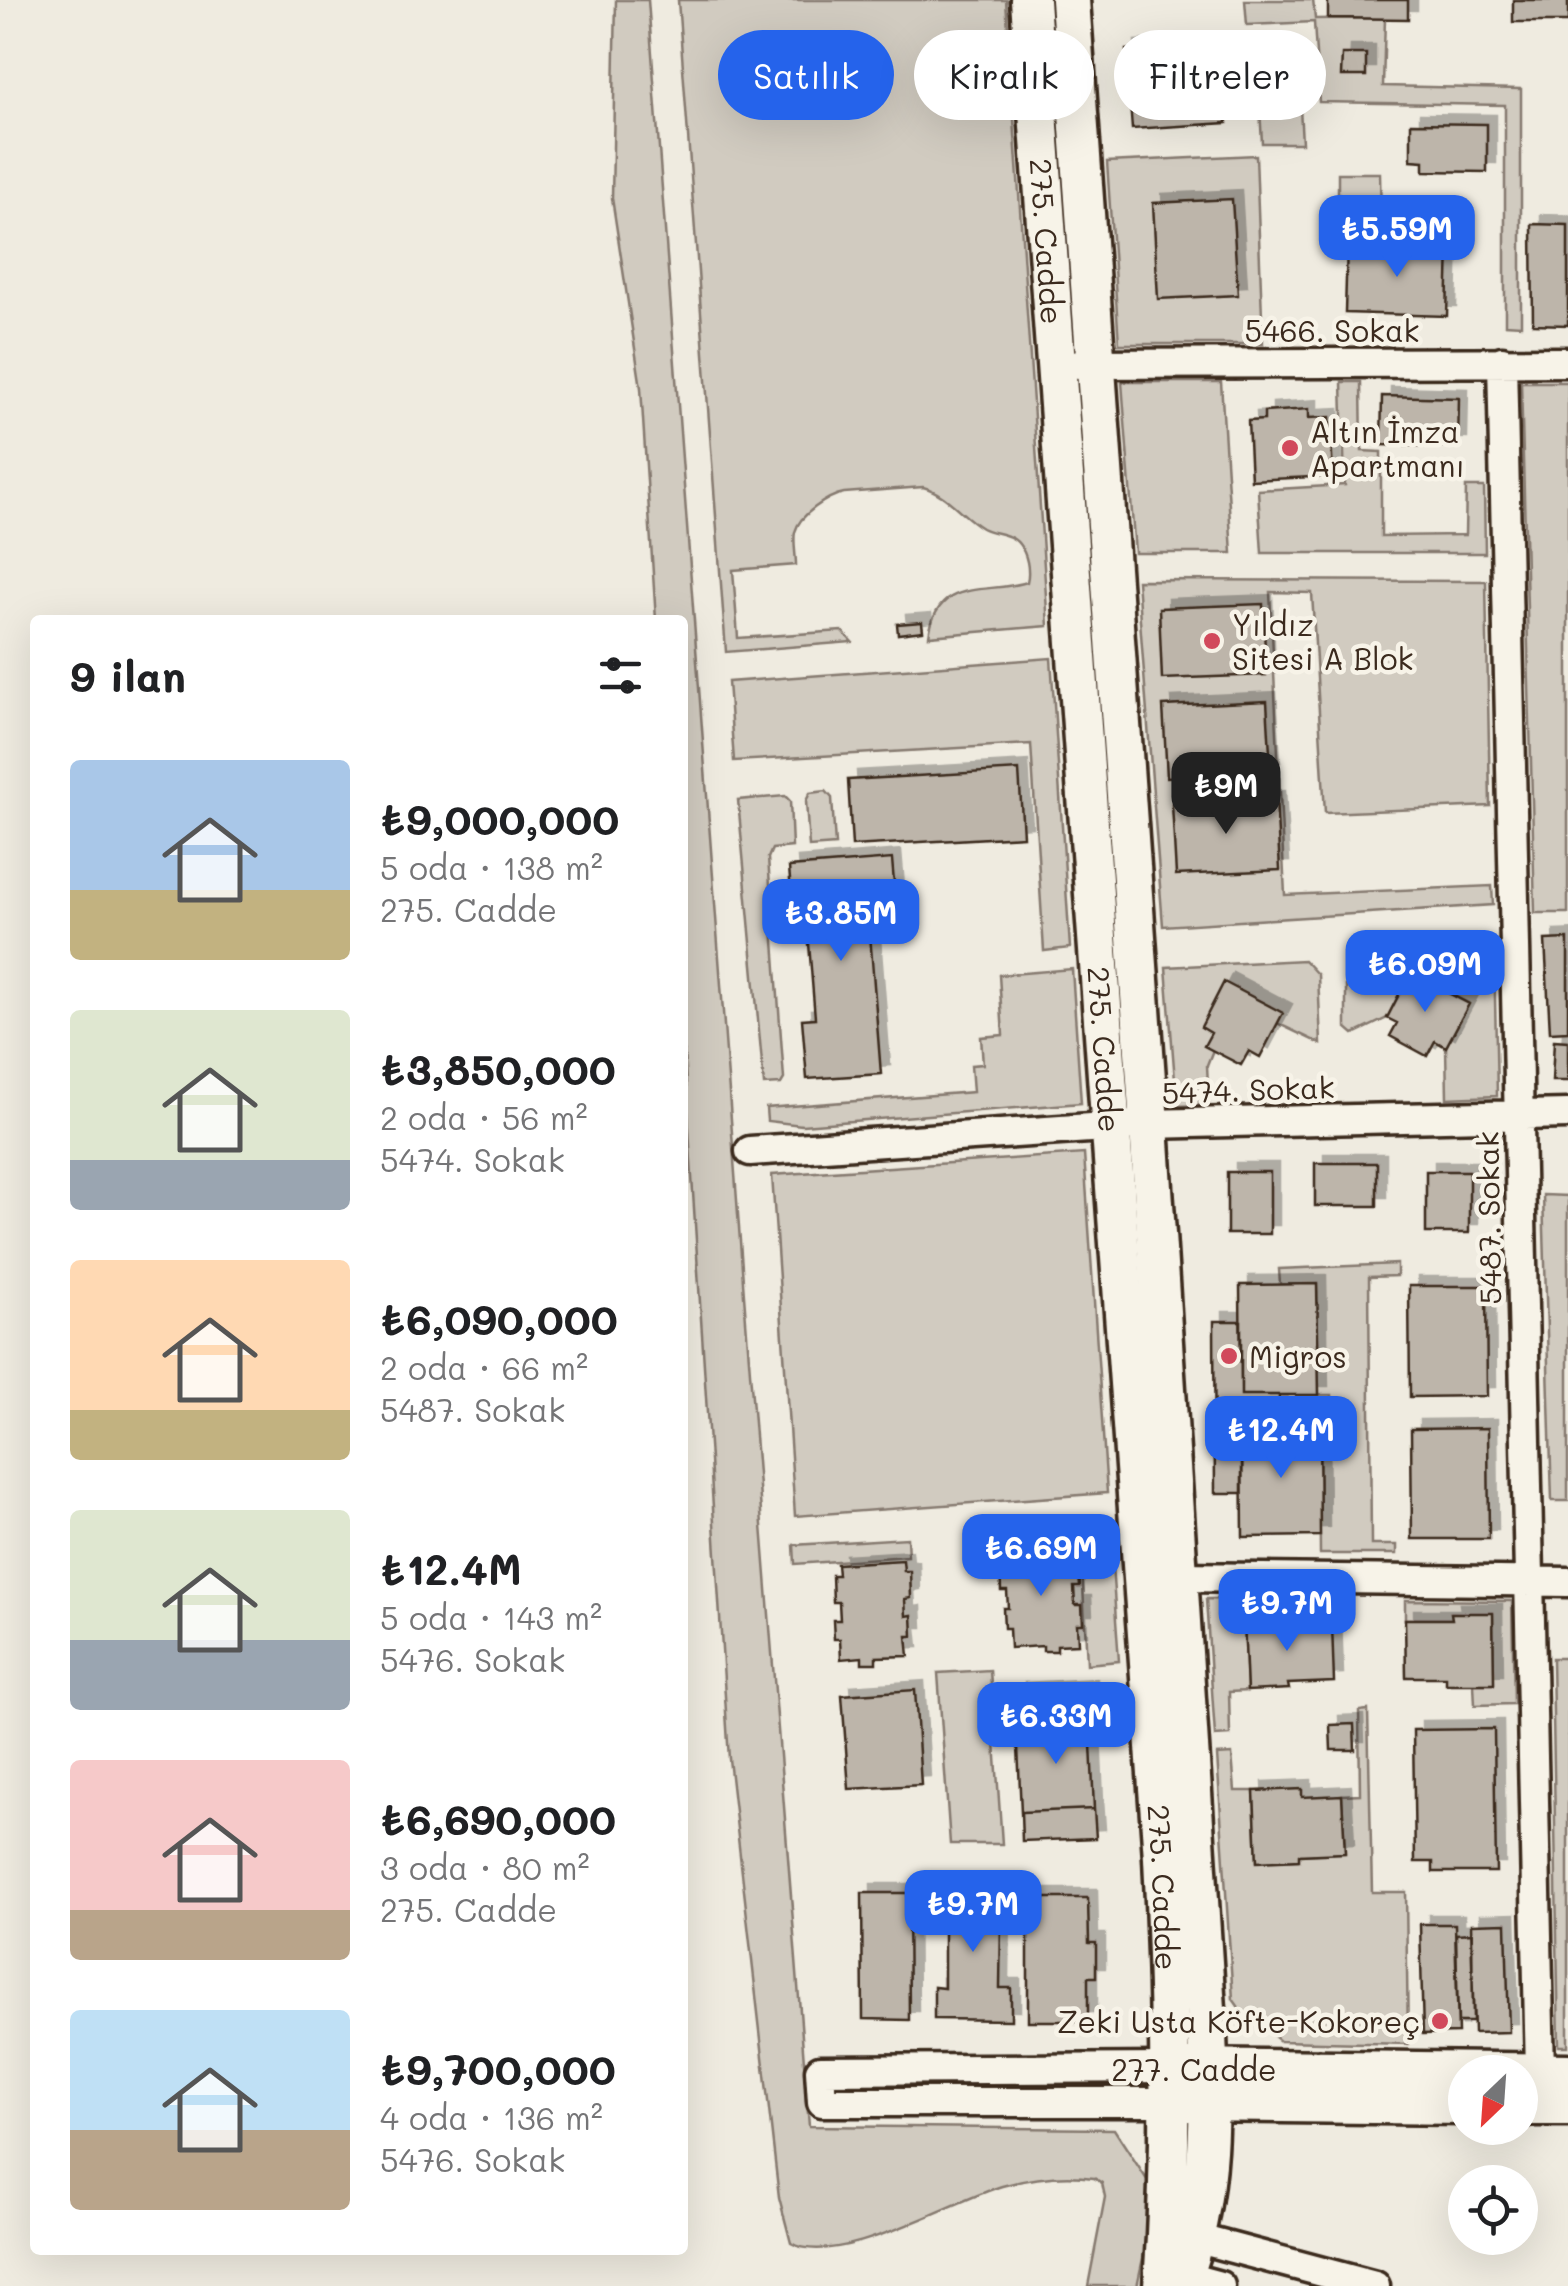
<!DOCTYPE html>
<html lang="tr">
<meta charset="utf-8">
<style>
body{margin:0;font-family:Mali,sans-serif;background:#f6f6f6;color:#202124;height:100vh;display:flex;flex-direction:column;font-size:38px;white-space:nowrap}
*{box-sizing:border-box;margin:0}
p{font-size:32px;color:#757577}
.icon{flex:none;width:55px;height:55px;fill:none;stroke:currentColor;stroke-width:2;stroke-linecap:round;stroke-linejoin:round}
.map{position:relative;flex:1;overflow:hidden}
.side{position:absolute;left:30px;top:615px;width:658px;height:1640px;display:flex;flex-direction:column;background:#fff;border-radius:10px;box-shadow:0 10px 40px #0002}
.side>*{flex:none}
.guide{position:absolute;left:718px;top:30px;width:700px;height:90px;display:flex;gap:20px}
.needle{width:65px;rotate:205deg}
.tools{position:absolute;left:1448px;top:2055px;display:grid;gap:20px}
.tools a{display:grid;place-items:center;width:90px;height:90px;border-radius:50%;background:#fff;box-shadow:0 10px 40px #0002;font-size:50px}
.price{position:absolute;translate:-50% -85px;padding:0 22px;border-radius:20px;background:#2563eb;color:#fff;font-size:32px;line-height:65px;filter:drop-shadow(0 2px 5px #0008)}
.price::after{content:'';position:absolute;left:50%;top:60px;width:30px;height:22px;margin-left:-15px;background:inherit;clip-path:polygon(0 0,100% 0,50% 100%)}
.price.selected{background:#222;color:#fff}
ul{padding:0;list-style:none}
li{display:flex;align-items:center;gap:30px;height:250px;padding:0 40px}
li span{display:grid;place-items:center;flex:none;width:280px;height:200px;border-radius:10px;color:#555}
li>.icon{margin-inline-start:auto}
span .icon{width:120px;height:120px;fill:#fffc;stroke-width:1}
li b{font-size:42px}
h2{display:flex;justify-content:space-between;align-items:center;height:120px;padding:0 40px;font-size:42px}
.chip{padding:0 35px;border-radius:45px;background:#fff;box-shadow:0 10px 40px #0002;font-size:35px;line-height:90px}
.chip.selected{background:#2563eb;color:#fff}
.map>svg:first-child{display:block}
.green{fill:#d1cbc0;stroke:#867a6f;stroke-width:2.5}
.building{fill:#bdb5aa;stroke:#3b2a1e;stroke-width:2.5;filter:url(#shadow)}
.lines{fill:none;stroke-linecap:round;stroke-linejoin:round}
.street-casing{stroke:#3b2a1e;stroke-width:35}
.secondary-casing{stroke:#3b2a1e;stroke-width:45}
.street{stroke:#f7f3e8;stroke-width:28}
.secondary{stroke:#f7f3e8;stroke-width:38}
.poi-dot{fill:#d1495b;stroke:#f7f3e8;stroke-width:4}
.labels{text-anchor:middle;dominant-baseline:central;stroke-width:9;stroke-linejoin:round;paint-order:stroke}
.street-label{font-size:30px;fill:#3b2a1e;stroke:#f7f3e8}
.poi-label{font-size:30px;fill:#3b2a1e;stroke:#f7f3e8;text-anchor:start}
</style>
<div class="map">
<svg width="1568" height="2286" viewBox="0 0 1568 2286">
<defs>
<filter id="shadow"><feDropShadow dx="9" dy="-9" stdDeviation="0" flood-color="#0004"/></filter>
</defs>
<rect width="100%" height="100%" fill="#efebe0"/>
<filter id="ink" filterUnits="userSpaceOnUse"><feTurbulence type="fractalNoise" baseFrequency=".01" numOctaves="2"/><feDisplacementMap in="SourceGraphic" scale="20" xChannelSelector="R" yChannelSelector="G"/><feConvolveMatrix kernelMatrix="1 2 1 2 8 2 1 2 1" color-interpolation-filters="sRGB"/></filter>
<g filter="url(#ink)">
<path class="green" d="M616 0H648L744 1295 809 2126 1114 2129 1153 2189 1156 2198 1137 2286H1088L1105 2197 1102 2183 1094 2178C1065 2174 1031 2178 1002 2186 952 2201 837 2269 791 2243L779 2197 729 1759 683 1035 682 620H656L641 388 612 198Z
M678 0H1006L1048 626 929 636C937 576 987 595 1027 582 1030 570 1027 554 1019 544 1011 533 993 534 982 528 962 516 946 493 923 487L844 493C828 496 799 515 795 532 793 542 796 555 796 565L733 570 738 638 842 631 852 642 726 652Z
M1045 0H1055L1079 319 1067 320Z
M1245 0H1313L1315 19 1385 18 1383 86 1521 89V325L1505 324V105L1319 102 1314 22 1247 25Z
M1287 35 1288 49 1297 54 1302 143H1262L1256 37Z
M1256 155 1263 344H1119L1107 162Z
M1338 173H1380L1381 221H1338Z
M1122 382H1221L1232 553H1135Z
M1342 382H1361L1362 451 1381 452V536L1465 535 1466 487H1484L1485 553H1262L1258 490 1345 485Z
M1521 382H1568V913H1535Z
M1137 580 1486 581 1490 806 1325 813 1312 593 1270 592 1285 895 1492 886 1493 905 1163 926Z
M1051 658 1070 948 1044 951 1031 744 734 761 728 682Z
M826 791 832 798 835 845 809 847 806 801 810 793Z
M785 796 790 801 792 847 772 849 768 858 784 1079 781 1084 764 1085 738 800Z
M1494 950 1497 1096 1447 1098 1446 1047 1468 1003 1410 974 1387 1018 1354 1034 1346 1027V974L1358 958Z
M1304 960 1318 975 1321 1044 1277 1023 1211 1033 1213 1050 1207 1065 1209 1105 1177 1106 1166 967Z
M1072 969 1081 1103 802 1125 767 1121 766 1108 973 1092 971 1065 983 1064 981 1037 1003 1035 999 975Z
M1084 1154 1107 1493 795 1516 772 1175Z
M1543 1195 1568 1196V1501H1552Z
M1397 1264V1276L1369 1277 1371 1545H1397V1554H1320L1319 1426 1333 1425 1332 1395H1319L1317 1285 1280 1284 1279 1269Z
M1109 1524 1119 1661 1087 1664 1081 1546 998 1550 996 1531Z
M907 1538 908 1556 795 1564 794 1545Z
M1206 1599 1331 1600 1332 1624 1292 1626 1244 1620 1247 1691 1229 1692 1230 1735 1215 1736Z
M1405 1600 1512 1601 1514 1704 1475 1705 1474 1684H1494L1493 1614 1452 1613V1619H1405Z
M1552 1658H1568V2046H1559Z
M990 1670 1002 1844H950L938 1673Z
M1368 1710 1372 1892H1406L1408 2044 1280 2041 1240 2009 1233 1999 1217 1755 1232 1754 1235 1791H1254L1257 1861 1298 1860 1299 1855 1345 1852 1342 1795 1360 1794 1359 1711Z
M850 2079 1127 2081V2091L851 2090Z"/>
<path class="building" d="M1328 0H1408V19L1328 18Z
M1513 0H1568V22H1513Z
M1222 44 1227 123 1132 129 1126 50Z
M1342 54H1366V76H1341Z
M1411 123 1487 124V172L1424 171V161L1411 160Z
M1232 199 1238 295 1158 299 1153 203Z
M1532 224 1568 225V325L1533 324Z
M1347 244 1449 247 1447 316 1345 313Z
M1382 396 1459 398 1458 447 1381 445Z
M1309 409V418L1330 417 1333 476 1251 480 1248 421 1264 420V412Z
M1263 604 1266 675 1162 679 1159 608Z
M922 622 923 631 898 634 897 624Z
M1267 701 1271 771 1167 777 1163 706Z
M1019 770 1023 836 852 846 848 780Z
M1276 799 1280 870 1176 875 1172 804Z
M892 859 895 895 867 896 881 1074 807 1079 802 1019 815 1018 807 919 793 920 789 867Z
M1568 939V1031L1550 1032 1545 940Z
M1410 973 1469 1004 1446 1047 1435 1041 1427 1056 1390 1036 1397 1023 1387 1018Z
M1224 982 1283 1013 1260 1057 1249 1051 1241 1065 1204 1046 1211 1033 1201 1027Z
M1554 1040 1568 1041V1081H1552Z
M1315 1163H1377V1206H1315Z
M1426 1171H1469V1233H1426Z
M1227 1172H1270V1234H1227Z
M1317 1284 1319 1395H1241L1240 1285Z
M1409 1286H1486L1487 1396 1410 1397Z
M1214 1321H1241V1395H1279L1278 1426H1242V1493H1215Z
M1242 1426H1319L1320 1536 1243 1537Z
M1488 1428 1489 1539H1412L1411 1429Z
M1071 1549 1072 1561 1078 1560 1080 1587H1074L1075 1605H1082L1083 1624H1077L1078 1644 1057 1645V1651H1043V1646L1010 1648 1009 1628H1004L1003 1608H1008L1007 1591H1001L1000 1564 1006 1563 1005 1552Z
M903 1560 904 1571H910L911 1598 905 1599 906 1616 912 1615 913 1636H907L909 1656 876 1657V1663H862V1657L841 1659 840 1639H834L833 1620H840L839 1602H833L832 1575H838L837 1564Z
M1451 1613H1493L1494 1684H1446V1677H1406L1405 1619H1452Z
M1292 1618V1626L1332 1624 1334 1682 1288 1684 1289 1689 1247 1691 1244 1620Z
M1088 1688 1090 1722 1017 1725 1016 1692Z
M915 1690 921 1785 849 1789 842 1695Z
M1090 1722 1094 1809 1021 1812 1017 1725Z
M1354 1724 1355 1750H1331L1330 1725Z
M1494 1729 1496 1872H1433V1862H1415L1413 1730Z
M1302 1789V1797L1342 1795 1345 1853 1299 1855V1860L1257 1862 1254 1791Z
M1094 1809 1096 1838 1022 1841 1021 1812Z
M935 1891H1012V1922H1001L1000 1988H1011V2020L934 2019V1987L944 1988V1919H935Z
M862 1893H908L909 2020 863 2019Z
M1028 1898H1088L1089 1943H1096V1977H1088V2021H1028Z
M1506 1923 1509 2032 1474 2033 1471 1924Z
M1420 1924H1455L1458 2033 1423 2034Z
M1472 1933 1473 2022H1458L1456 1934Z"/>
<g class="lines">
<defs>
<path id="street" d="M1502 361 1540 2072
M1079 364 1568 362
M750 1151 1149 1124 1568 1114
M1179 1577 1568 1582
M1170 2068 820 2070 822 2102H1171
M1195 2238 1375 2286
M1183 2276 1220 2286"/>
<g id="secondary">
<path id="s1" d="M1030 0 1163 1858C1170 2001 1173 2143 1163 2286"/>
<path d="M1070 0 1146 1079 1206 2009C1210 2104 1214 2195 1179 2286"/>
<path d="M1186 2068 1568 2073"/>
<path d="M1188 2102 1465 2105"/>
<path d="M1520 2106H1568"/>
</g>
</defs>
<use href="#street" class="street-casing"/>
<use href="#secondary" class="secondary-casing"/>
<use href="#street" class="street"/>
<use href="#secondary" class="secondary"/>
</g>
</g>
<g class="poi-dot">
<circle cx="1290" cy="448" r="10"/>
<circle cx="1212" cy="641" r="10"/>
<circle cx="1229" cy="1356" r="10"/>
<circle cx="1440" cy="2021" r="10"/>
</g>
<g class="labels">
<g class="street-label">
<text stroke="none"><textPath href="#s1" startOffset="242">275. Cadde</textPath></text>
<text x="1332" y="330">5466. Sokak</text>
<text stroke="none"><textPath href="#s1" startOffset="1052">275. Cadde</textPath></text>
<text transform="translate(1248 1089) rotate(-2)">5474. Sokak</text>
<text transform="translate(1488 1218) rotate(-91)">5487. Sokak</text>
<text stroke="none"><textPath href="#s1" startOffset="1892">275. Cadde</textPath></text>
<text x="1194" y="2069">277. Cadde</text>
</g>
<g class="poi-label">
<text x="1310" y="431">Altın İmza<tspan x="1310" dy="34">Apartmanı</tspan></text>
<text x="1232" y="624">Yıldız<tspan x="1232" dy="34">Sitesi A Blok</tspan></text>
<text x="1249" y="1356">Migros</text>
<text x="1420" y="2021" text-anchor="end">Zeki Usta Köfte-Kokoreç</text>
</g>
</g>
</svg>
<div class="tools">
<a><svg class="needle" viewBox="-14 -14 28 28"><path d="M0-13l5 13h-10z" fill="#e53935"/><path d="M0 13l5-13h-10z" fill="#757577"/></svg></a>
<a><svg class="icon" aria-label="locate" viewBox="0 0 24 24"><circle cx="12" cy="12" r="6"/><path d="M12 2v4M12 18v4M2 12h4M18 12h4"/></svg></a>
</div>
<b class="price" style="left:1397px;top:280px">₺5.59M</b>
<b class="price selected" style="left:1226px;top:837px">₺9M</b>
<b class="price" style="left:841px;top:964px">₺3.85M</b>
<b class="price" style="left:1425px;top:1015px">₺6.09M</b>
<b class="price" style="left:1281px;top:1481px">₺12.4M</b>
<b class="price" style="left:1041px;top:1599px">₺6.69M</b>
<b class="price" style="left:1287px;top:1654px">₺9.7M</b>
<b class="price" style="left:1056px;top:1767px">₺6.33M</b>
<b class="price" style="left:973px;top:1955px">₺9.7M</b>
<div class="guide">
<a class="chip selected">Satılık</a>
<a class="chip">Kiralık</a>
<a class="chip">Filtreler</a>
</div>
<section class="side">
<h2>9 ilan<svg class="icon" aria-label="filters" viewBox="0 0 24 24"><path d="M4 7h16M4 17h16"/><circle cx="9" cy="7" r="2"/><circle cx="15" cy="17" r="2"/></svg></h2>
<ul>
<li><span style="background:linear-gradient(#a9c7e8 65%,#c2b280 0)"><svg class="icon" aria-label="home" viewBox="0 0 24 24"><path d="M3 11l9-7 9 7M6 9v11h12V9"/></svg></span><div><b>₺9,000,000</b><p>5 oda · 138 m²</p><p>275. Cadde</p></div></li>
<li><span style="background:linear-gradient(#dfe7d0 75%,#9aa5b1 0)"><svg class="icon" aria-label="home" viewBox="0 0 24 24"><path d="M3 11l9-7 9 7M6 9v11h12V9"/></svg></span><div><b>₺3,850,000</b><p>2 oda · 56 m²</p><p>5474. Sokak</p></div></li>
<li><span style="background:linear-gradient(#ffd9b3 75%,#c2b280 0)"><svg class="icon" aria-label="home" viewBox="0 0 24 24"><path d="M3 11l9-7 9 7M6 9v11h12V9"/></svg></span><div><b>₺6,090,000</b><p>2 oda · 66 m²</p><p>5487. Sokak</p></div></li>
<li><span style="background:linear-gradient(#dfe7d0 65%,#9aa5b1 0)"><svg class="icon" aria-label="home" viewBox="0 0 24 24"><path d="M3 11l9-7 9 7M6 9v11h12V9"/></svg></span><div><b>₺12.4M</b><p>5 oda · 143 m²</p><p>5476. Sokak</p></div></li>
<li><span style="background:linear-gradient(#f6c9c9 75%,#b9a48a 0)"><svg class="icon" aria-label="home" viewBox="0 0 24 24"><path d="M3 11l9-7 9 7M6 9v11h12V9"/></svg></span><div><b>₺6,690,000</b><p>3 oda · 80 m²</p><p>275. Cadde</p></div></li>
<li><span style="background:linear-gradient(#bfe0f5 60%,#b9a48a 0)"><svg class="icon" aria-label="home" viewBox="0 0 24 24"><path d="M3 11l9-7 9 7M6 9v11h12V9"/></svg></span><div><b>₺9,700,000</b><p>4 oda · 136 m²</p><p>5476. Sokak</p></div></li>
</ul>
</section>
</div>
